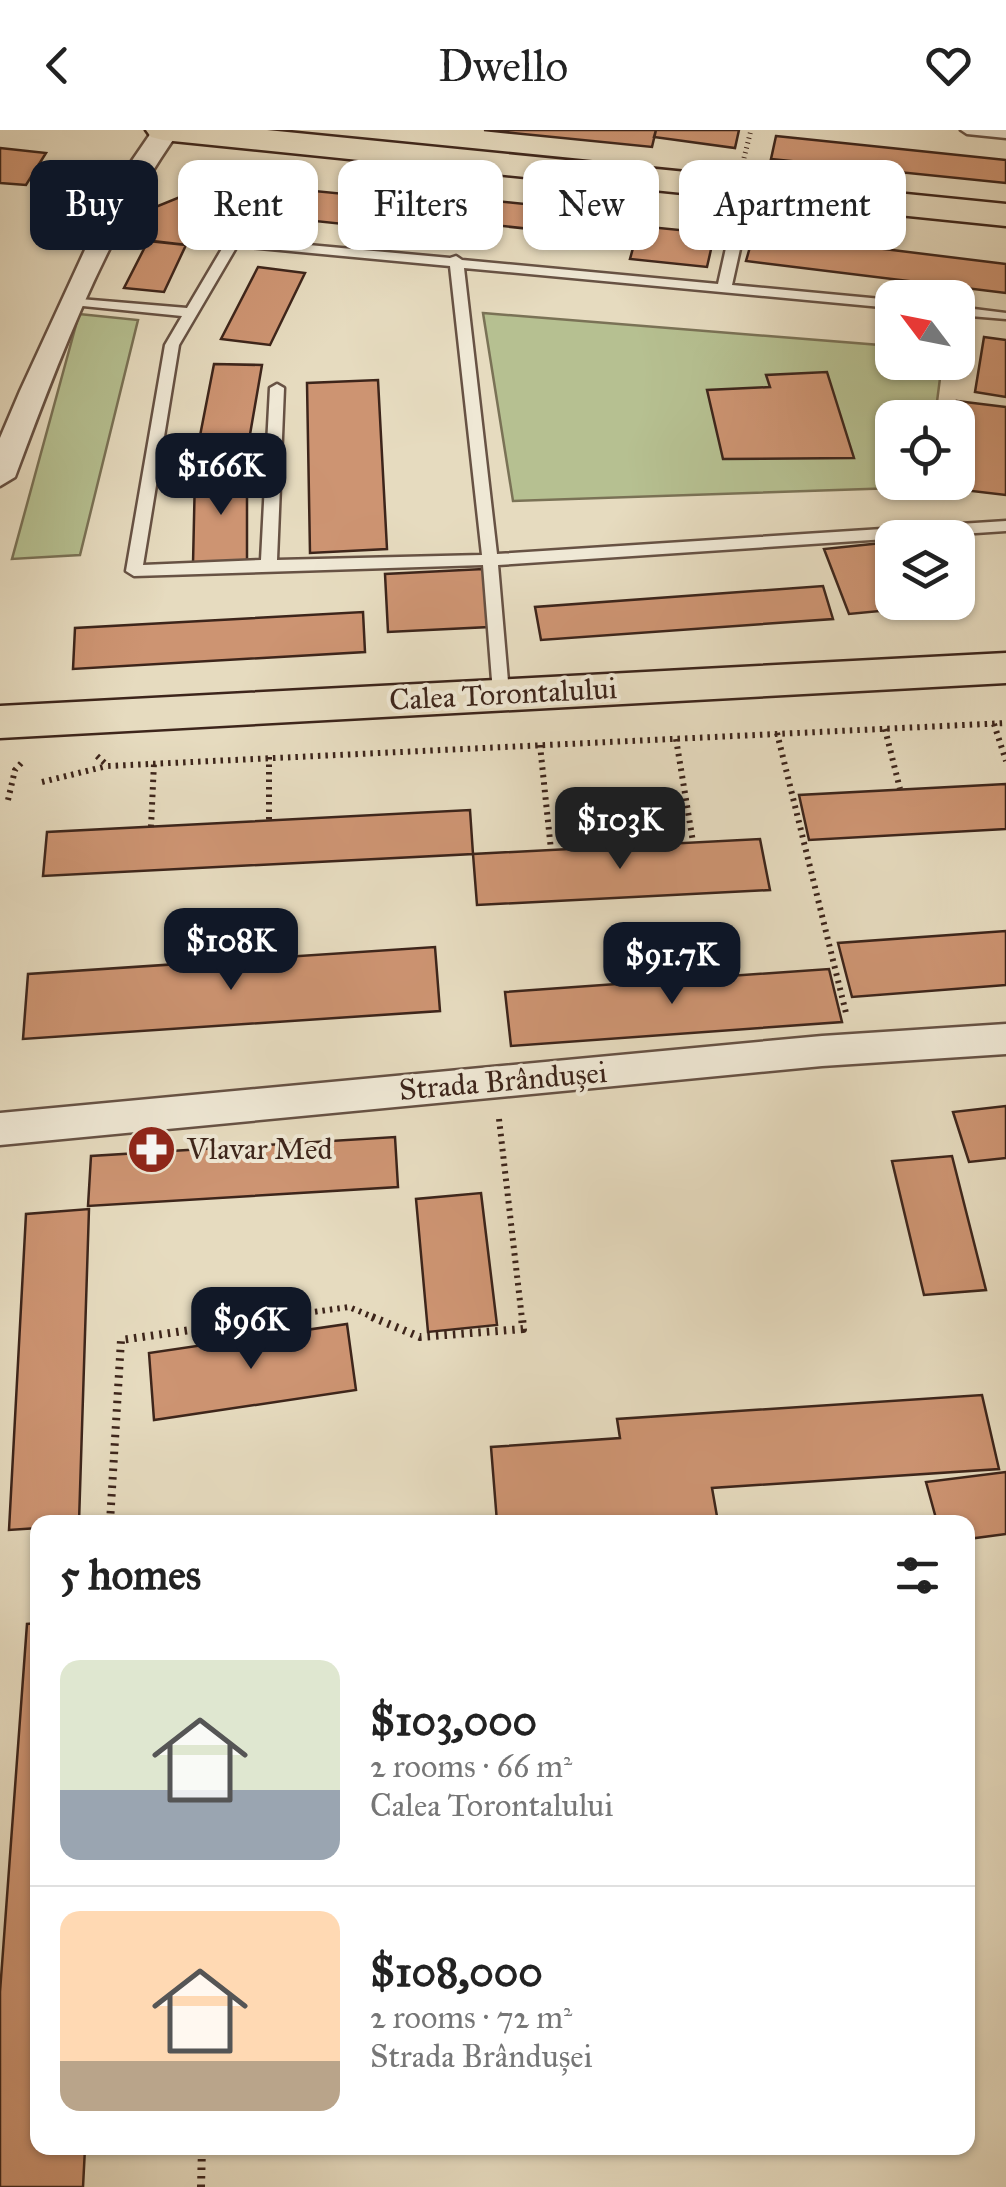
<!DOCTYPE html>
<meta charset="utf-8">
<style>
body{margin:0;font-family:"IM FELL Great Primer",serif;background:#f2f2f2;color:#222;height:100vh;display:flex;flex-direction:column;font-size:38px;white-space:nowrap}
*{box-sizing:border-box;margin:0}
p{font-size:32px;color:#767676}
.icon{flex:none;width:55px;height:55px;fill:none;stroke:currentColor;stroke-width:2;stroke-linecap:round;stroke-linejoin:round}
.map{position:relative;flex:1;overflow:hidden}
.drawer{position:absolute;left:30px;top:1385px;width:945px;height:640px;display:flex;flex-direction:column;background:#fff;border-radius:20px;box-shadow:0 2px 8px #0004}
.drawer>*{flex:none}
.hud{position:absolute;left:30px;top:30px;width:948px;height:90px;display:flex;gap:20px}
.needle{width:65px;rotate:302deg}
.controls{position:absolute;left:875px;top:150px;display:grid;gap:20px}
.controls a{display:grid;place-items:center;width:100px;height:100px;border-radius:20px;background:#fff;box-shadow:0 2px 8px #0004;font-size:50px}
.price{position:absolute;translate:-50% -85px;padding:0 22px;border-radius:20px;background:#111827;color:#fff;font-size:32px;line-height:65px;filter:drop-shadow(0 2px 5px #0008)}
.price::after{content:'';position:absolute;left:50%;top:60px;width:30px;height:22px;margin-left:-15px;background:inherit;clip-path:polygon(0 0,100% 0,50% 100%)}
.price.active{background:#222;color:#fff}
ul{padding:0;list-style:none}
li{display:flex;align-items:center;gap:30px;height:250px;padding:0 30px}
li+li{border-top:2px solid #e0e0e0}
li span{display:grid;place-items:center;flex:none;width:280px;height:200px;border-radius:20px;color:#555}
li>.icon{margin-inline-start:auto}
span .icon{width:120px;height:120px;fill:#fffc;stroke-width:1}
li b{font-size:42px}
h2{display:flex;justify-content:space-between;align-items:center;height:120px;padding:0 30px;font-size:42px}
.chip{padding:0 35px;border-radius:20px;background:#fff;box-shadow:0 2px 8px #0004;font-size:35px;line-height:90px}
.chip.active{background:#111827;color:#fff}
header{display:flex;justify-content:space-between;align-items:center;height:130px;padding:0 30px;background:#fff;font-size:45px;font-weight:600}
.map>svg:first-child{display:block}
.green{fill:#b6c091;stroke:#7a7256;stroke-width:2.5}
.building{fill:#cd9472;stroke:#3d251b;stroke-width:2.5}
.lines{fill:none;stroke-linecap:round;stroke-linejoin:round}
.lane-casing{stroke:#675244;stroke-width:5}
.street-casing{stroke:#675244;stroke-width:5}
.primary-casing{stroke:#3d251b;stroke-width:5}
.path-far2{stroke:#3d251b;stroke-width:5;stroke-dasharray:1 4;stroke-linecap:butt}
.path-far1{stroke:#3d251b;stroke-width:6;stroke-dasharray:2.5 5;stroke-linecap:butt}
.path{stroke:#3d251b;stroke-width:8;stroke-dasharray:2.5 6;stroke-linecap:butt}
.lane{fill:#efe8d5;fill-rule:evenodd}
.street{fill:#efe8d5;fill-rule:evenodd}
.primary{fill:#e6dbbf;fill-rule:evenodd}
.labels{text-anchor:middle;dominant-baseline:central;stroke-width:8;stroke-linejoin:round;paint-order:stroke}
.street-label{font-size:30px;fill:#3d251b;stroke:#efe8d5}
.poi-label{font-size:30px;fill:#3d251b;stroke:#efe8d5;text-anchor:start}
</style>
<header><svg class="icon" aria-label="back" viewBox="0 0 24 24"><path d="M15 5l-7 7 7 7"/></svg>Dwello<svg class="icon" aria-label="heart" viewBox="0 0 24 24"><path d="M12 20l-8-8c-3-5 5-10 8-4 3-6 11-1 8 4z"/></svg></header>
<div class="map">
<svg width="1006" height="2057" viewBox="0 0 1006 2057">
<rect width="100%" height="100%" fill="#e6dbbf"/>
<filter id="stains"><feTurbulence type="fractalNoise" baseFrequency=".002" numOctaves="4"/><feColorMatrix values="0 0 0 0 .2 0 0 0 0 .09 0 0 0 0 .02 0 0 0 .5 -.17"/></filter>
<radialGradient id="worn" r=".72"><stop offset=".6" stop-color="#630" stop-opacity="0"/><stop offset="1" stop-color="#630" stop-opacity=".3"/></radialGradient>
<path class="green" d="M483 183 892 216V232L942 233 935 287 892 288V352L926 353V357L513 371Z
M79 184 138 190 80 425 12 429Z"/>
<path class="building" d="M484 0H656L652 17Z
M656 0H739L735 18 654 7Z
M776 6 1006 30V53L771 29Z
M0 18 46 23 26 55 0 53Z
M253 55 355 65 343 94 241 83 232 100 196 97 187 115 136 109 153 78 180 67 243 72Z
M363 57 621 84 614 108 353 80Z
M639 96 700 102 697 114 712 115 707 137 630 129Z
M754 103 1006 134V163L746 131Z
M148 111 186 115 164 162 124 158Z
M258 137 305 143 270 215 221 209Z
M984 207 1006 210V267L975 262Z
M214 234 262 235 248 316H198Z
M827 242 854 328 723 329 707 260 770 257 766 245Z
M378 250 387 419 310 423 307 253Z
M957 271 1006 277V365L946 358 947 352H958Z
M247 341V431L193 434 195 344Z
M892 412V472L953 474 849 484 824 419Z
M483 439 489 497 388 502 385 444Z
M823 456 833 489 541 510 535 477Z
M363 482 365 522 73 539 75 498Z
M1006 654V699L809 710 799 665Z
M470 680 473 724 43 746 47 702Z
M760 709 770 760 477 775 473 724Z
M1006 801V855L852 867 838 813Z
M435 817 440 881 23 909 28 844Z
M829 839 842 892 511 916 505 862Z
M1006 976V1028L969 1032 953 982Z
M395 1007 398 1057 88 1076 91 1026Z
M952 1026 986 1160 924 1165 892 1031Z
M481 1063 497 1195 428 1202 416 1069Z
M89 1079 79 1392H38V1398L9 1400 26 1084Z
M347 1194 356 1260 154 1290 149 1223Z
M982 1265 999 1339 712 1358 718 1392H497L491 1317 620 1308 617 1289Z
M1006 1342V1404L968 1409V1392H937L926 1352Z
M38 1493V2018H85L83 2057H0V1862L27 1494Z"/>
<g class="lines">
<defs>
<path id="lane" d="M961 0H1006V8L967 4Z
M746 56 753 60 732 155 892 170V178L464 138 497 424 1006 391V401L498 435 509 563 501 569 493 563 483 435 134 446 126 441 165 215 182 186 73 175 66 171 68 168 187 178 226 112 233 108 450 128 456 126 462 130 718 154 739 60ZM237 116 450 136 482 425 277 430 284 258 277 254 270 258 261 430 143 435 179 215Z
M958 177 1006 183V189L958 185Z"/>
<path id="street" d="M153 0H180C106 103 59 229 15 347L0 356V308L20 261 114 57Z
M1006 894V924L822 936 0 1015V983L822 906Z"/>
<path id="primary" d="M146 0H267L1006 74V96L163 10 151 7Z
M1006 523V553L0 608V576Z"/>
</defs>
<use href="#lane" class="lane-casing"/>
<use href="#street" class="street-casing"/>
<use href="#primary" class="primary-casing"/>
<path class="path-far2" d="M744 28 751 0"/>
<path class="path-far1" d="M994 594 1006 631
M885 599 900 659
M777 603 846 883
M676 609 693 712
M540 615 551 720
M97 626 108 636 1006 593
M269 627V690
M42 652 107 636
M8 670 15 640 24 630
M151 697 154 633
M499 989 522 1189
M263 1189 349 1177 378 1189"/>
<path class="path" d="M372 1187 420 1207 523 1199 522 1187
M110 1392 121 1210 281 1187
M201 2057 202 2018"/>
<use href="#lane" class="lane"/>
<use href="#street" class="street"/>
<use href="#primary" class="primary"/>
</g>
<defs>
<symbol id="pharmacy-disc" viewBox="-11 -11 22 22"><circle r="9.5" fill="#8f2418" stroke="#efe8d5"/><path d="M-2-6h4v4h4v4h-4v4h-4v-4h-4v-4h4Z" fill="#fff"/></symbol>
</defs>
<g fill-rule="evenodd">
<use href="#pharmacy-disc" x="124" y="992" width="55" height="55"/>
</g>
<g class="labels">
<g class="street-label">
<text transform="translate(503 564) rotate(-3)">Calea Torontalului</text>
<text transform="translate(503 951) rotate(-5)">Strada Brândușei</text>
</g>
<g class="poi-label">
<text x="187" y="1019">Vlavar Med</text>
</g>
</g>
<rect width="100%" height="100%" filter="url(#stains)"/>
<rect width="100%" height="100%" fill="url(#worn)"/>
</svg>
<div class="controls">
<a><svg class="needle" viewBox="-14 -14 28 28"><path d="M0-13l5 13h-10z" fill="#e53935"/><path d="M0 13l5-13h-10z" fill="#767676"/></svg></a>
<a><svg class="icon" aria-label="locate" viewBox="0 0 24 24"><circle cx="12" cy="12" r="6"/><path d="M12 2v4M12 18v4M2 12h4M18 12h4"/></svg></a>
<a><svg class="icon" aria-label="layers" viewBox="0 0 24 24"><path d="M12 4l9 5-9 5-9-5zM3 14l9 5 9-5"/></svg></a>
</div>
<b class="price" style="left:221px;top:388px">$166K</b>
<b class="price active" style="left:620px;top:742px">$103K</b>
<b class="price" style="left:231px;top:863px">$108K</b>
<b class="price" style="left:672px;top:877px">$91.7K</b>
<b class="price" style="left:251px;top:1242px">$96K</b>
<div class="hud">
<a class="chip active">Buy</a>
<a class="chip">Rent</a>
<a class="chip">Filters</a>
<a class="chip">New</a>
<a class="chip">Apartment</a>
</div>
<section class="drawer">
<h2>5 homes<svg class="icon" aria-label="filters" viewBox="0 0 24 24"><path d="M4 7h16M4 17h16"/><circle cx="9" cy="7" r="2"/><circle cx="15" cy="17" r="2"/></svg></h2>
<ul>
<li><span style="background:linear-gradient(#dfe7d0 65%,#9aa5b1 0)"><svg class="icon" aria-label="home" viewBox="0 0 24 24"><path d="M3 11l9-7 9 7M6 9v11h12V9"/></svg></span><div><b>$103,000</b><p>2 rooms · 66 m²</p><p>Calea Torontalului</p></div></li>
<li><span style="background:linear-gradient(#ffd9b3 75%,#b9a48a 0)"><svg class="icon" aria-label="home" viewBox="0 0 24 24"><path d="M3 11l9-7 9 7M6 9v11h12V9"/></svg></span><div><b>$108,000</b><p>2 rooms · 72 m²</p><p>Strada Brândușei</p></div></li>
</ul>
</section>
</div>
